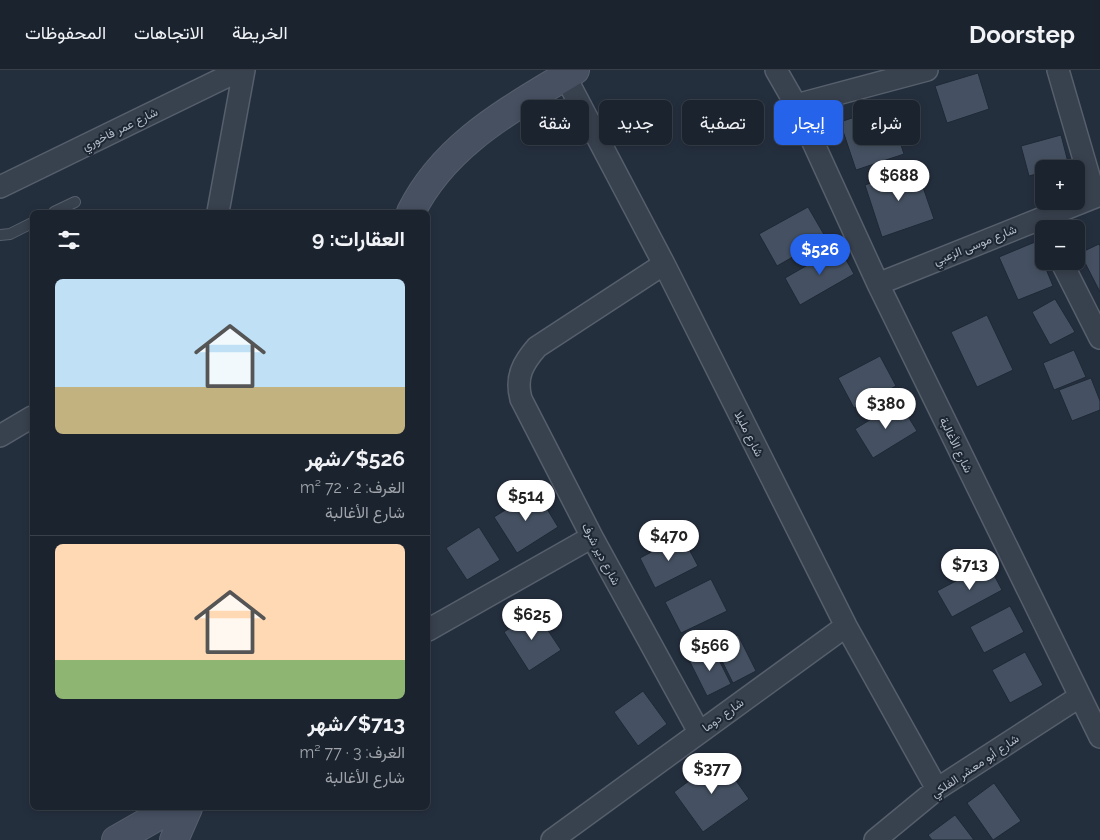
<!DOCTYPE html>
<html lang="ar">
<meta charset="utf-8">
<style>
body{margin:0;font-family:Raleway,Vazirmatn,sans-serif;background:#242b36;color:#f1f3f6;direction:rtl;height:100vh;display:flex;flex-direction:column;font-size:19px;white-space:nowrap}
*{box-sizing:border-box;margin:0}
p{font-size:16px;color:#a0a4aa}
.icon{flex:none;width:28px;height:28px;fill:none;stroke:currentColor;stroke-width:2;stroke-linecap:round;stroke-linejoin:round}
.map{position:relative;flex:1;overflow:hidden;direction:ltr}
.details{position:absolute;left:30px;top:140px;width:400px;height:600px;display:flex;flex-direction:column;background:#1b232e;border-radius:8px;box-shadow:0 2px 8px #0003,0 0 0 1px #39404a;direction:rtl}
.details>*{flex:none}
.hud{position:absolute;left:445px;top:30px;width:475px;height:45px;direction:rtl;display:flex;gap:10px}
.tools{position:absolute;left:1035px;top:90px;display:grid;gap:10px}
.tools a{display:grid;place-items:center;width:50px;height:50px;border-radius:8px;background:#1b232e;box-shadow:0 2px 8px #0003,0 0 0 1px #39404a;font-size:25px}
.price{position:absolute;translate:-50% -42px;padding:0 11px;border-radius:18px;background:#fff;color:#222;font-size:16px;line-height:32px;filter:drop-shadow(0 1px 2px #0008)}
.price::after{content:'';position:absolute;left:50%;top:30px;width:15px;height:11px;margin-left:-8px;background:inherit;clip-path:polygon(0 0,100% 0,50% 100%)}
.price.on{background:#2563eb;color:#fff}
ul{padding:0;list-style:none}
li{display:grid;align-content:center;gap:10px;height:265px;padding:0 25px}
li+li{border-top:1px solid #39404a}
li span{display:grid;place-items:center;height:155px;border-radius:8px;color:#555}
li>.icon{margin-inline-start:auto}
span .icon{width:90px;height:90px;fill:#fffc;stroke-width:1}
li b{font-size:21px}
h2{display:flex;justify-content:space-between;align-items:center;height:60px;padding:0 25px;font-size:21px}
.chip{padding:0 18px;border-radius:8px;background:#1b232e;box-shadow:0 2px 8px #0003,0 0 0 1px #39404a;font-size:18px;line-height:45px}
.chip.on{background:#2563eb;color:#fff}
header{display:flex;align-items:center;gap:30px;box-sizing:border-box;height:70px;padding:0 25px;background:#1b232e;border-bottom:1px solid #39404a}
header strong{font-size:24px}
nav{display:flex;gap:28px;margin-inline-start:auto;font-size:18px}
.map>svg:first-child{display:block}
.building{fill:#455162;stroke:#1f2835}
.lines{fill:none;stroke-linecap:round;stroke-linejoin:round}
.lane-casing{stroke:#565f6c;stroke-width:12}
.street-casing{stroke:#565f6c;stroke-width:24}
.secondary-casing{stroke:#565f6c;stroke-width:30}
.lane{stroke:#38414e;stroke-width:10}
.street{stroke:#38414e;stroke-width:21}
.secondary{stroke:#465061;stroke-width:28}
.labels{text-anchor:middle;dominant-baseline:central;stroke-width:4;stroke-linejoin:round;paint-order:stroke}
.street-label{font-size:12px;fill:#b4bcc9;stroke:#1d2633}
</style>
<header>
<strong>Doorstep</strong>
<nav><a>الخريطة</a><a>الاتجاهات</a><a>المحفوظات</a></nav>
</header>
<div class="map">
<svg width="1100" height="770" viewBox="0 0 1100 770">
<rect width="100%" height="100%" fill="#242f3e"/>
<path class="building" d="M978 3 989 39 947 53 935 16Z
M888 36 904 84 856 100 840 52Z
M1061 65 1069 96 1044 99V102L1029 106 1021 76Z
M916 97 934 149 882 167 865 115Z
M808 137 826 168 777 196 759 164Z
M1035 172 1053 216 1018 230 999 187Z
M1099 174 1100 176V222L1080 183Z
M839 177 854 204 800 235 785 208Z
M1055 229 1075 262 1050 275 1032 242Z
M987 245 1013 300 977 317 951 262Z
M1074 280 1086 307 1054 320 1043 293Z
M880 286 896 316 854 338 838 308Z
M1091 308 1100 331V340L1072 351 1059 320Z
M899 332 917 361 873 388 855 359Z
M536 421 558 457 517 483 494 447Z
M479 457 500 490 467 510 446 478Z
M682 466 698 496 655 518 640 488Z
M988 494 1002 520 952 547 937 521Z
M711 509 727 541 681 563 665 532Z
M1010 536 1024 562 984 583 970 557Z
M535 541 561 580 529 601 504 562Z
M738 565 756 601 733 613 715 577Z
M713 578 731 614 707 626 689 590Z
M1025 582 1043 615 1010 633 992 600Z
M643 621 667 654 638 676 614 642Z
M720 688 749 729 703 762 674 722Z
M994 713 1021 751 993 770 967 733Z
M955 745 974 770H932L928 765Z"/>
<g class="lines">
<defs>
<path id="lane" d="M54 142 75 132
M0 165 10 164 32 153"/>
<path id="street" d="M776 0 796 35 878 214 1100 667
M1058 0 1095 127
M565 6 664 194 846 556 937 719
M796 35 927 0
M0 117 240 0
M218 142 244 0
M1061 191 1100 268
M664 194 537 277C523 293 515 307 521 329L592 467 699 662
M878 214 1100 125
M0 366 32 347
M428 560 592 467
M552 770 846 556
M875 770 937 719 1079 627"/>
<path id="secondary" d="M411 142C446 72 512 39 575 0
M116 770 158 746
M174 770 188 738"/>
</defs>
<use href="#lane" class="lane-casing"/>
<use href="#street" class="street-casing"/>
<use href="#secondary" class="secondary-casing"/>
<use href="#lane" class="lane"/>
<use href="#street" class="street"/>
<use href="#secondary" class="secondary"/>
</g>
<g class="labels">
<g class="street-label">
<text transform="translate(120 59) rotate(-26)">شارع عمر فاخوري</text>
<text transform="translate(975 175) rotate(-22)">شارع موسى الزعبي</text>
<text transform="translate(749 364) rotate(63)">شارع مليلا</text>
<text transform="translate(956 375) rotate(64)">شارع الأغالبة</text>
<text transform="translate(601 484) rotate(62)">شارع دير شرف</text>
<text transform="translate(723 645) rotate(-36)">شارع دوما</text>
<text transform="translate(975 696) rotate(-34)">شارع أبو معشر الفلكي</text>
</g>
</g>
</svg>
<div class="tools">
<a>+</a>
<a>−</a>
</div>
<b class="price" style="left:899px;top:132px">$688</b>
<b class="price on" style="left:820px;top:206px">$526</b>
<b class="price" style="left:886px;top:360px">$380</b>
<b class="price" style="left:526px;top:452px">$514</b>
<b class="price" style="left:669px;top:492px">$470</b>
<b class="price" style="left:970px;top:521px">$713</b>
<b class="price" style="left:532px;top:571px">$625</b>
<b class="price" style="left:710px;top:602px">$566</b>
<b class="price" style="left:712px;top:725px">$377</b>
<div class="hud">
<a class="chip">شراء</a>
<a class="chip on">إيجار</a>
<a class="chip">تصفية</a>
<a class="chip">جديد</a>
<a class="chip">شقة</a>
</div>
<section class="details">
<h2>العقارات: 9<svg class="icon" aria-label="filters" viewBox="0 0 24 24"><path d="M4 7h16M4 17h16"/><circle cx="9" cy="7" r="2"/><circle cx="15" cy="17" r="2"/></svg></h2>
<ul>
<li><span style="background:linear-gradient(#bfe0f5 70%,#c2b280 0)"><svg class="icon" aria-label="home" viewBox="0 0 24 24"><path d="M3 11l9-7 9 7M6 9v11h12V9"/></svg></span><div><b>$526/شهر</b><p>الغرف: 2 · 72 m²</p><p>شارع الأغالبة</p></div></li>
<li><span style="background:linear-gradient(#ffd9b3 75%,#8fb573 0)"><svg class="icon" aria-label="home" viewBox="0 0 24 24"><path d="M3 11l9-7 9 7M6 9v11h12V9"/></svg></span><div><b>$713/شهر</b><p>الغرف: 3 · 77 m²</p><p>شارع الأغالبة</p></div></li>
</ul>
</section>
</div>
